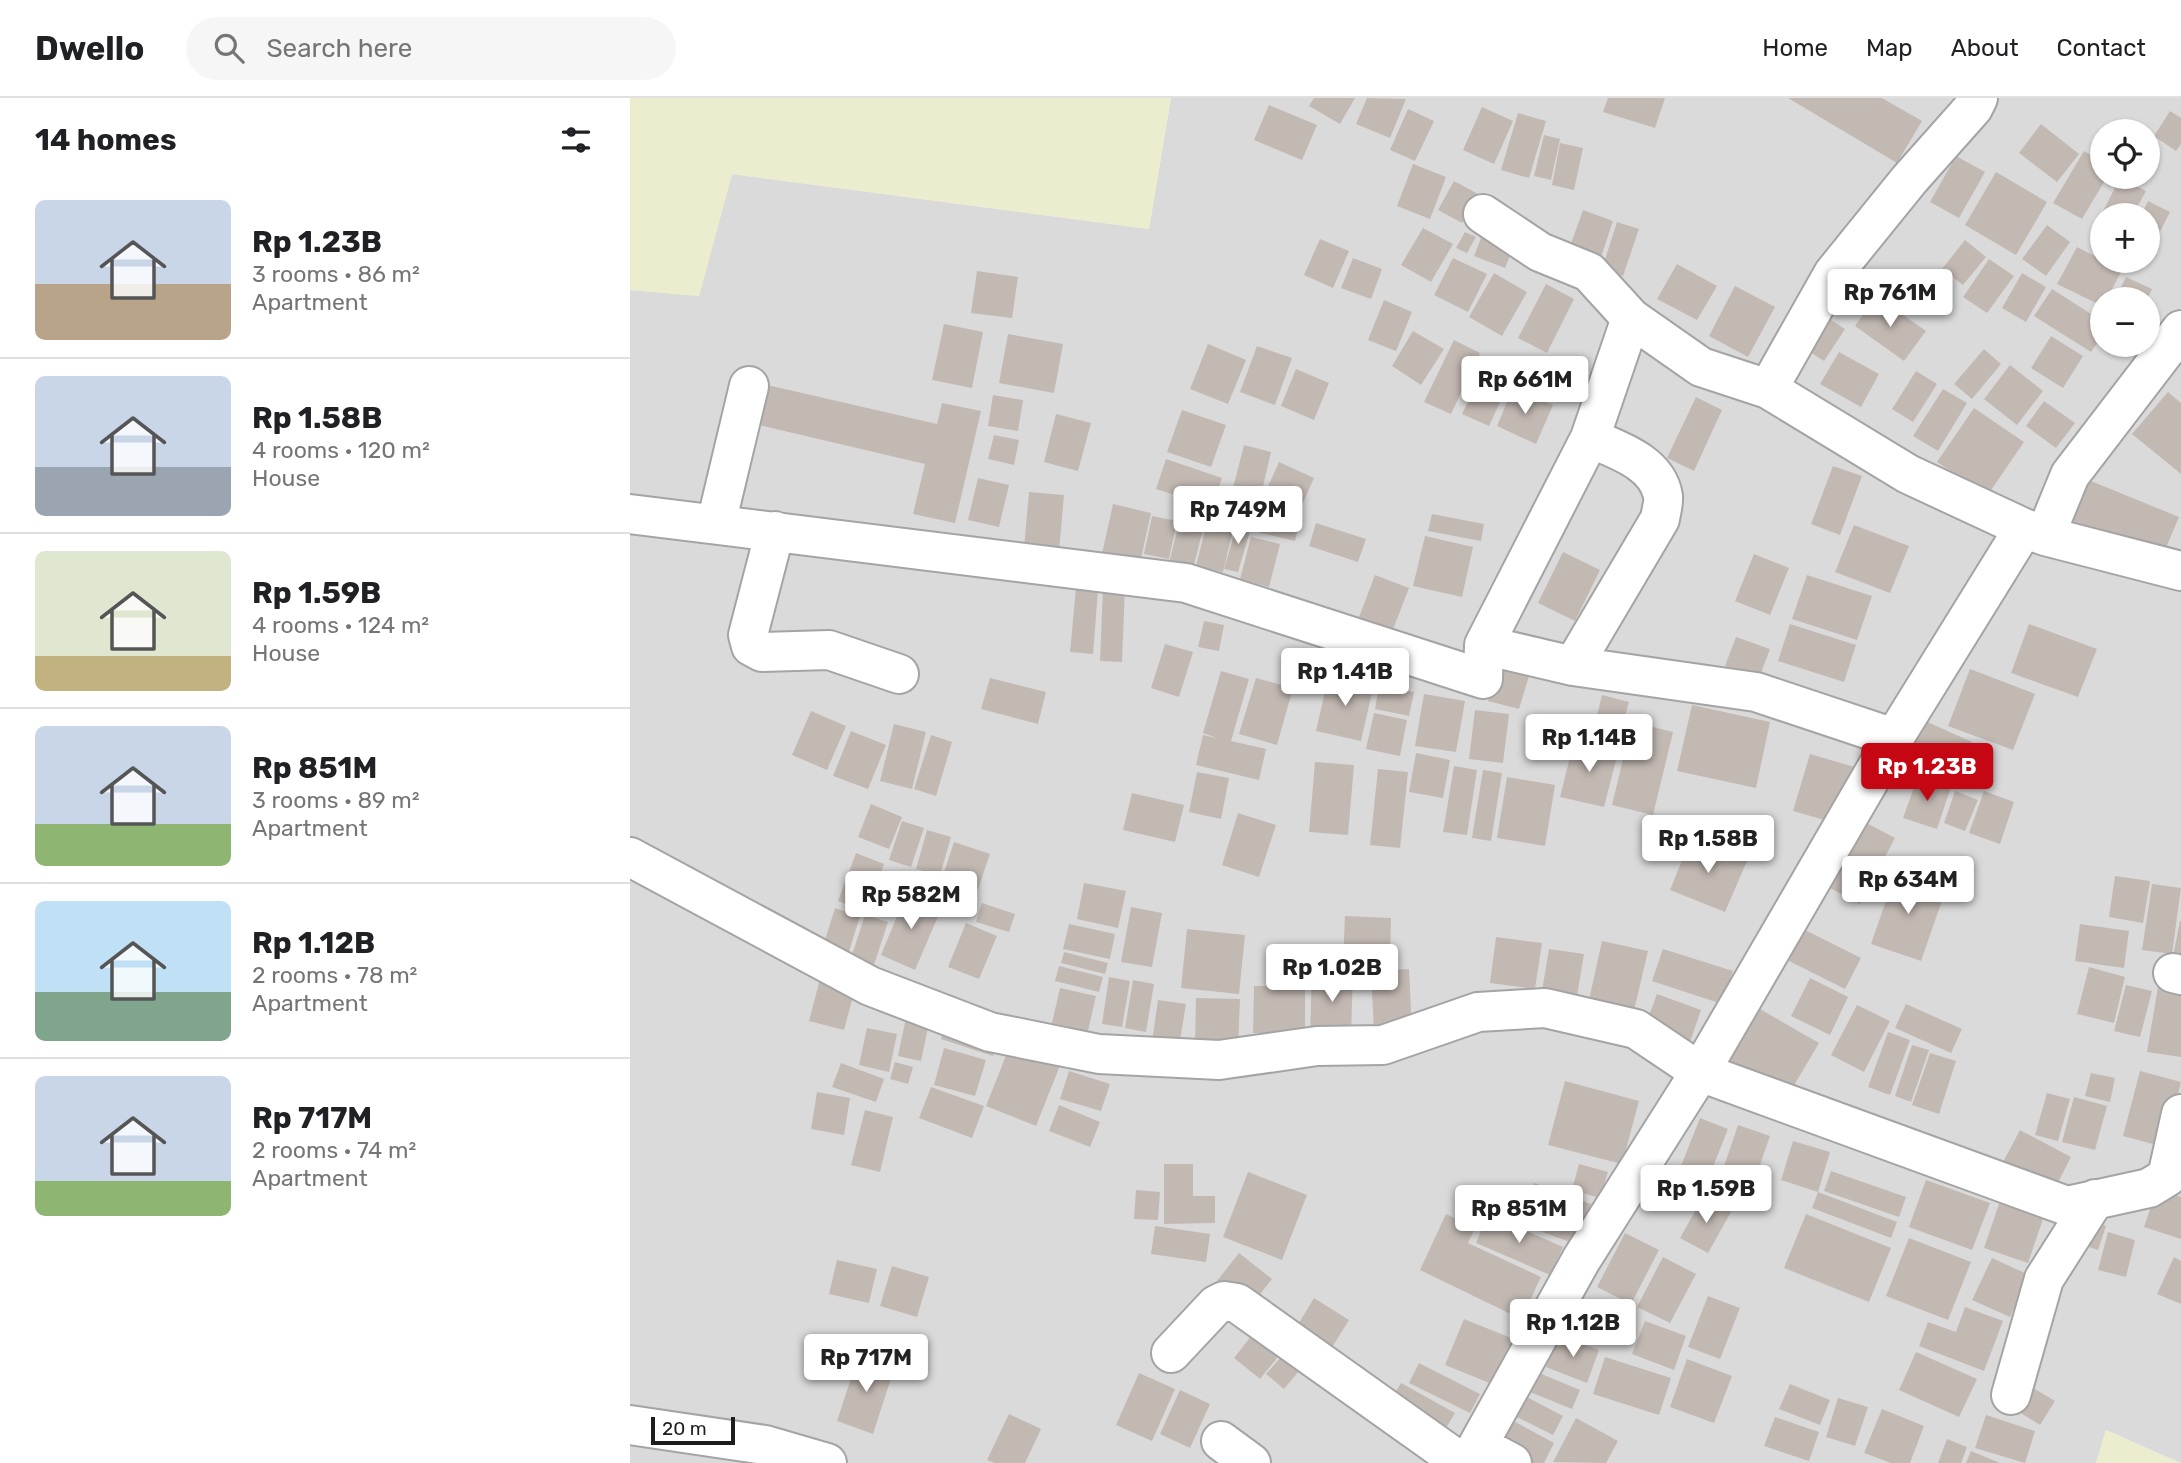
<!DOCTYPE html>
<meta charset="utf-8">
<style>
body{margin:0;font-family:Rubik,sans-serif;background:#f6f6f6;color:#202124;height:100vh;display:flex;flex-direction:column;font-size:26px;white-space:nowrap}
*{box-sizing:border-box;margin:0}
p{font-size:23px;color:#757577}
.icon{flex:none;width:38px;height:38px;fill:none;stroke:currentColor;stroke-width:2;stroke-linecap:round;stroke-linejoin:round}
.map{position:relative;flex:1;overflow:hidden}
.drawer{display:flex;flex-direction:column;background:#fff;width:630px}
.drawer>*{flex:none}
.controls{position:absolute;left:1460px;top:21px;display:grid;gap:14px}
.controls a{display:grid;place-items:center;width:70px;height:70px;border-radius:50%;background:#fff;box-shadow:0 2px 5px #0004;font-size:35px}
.scale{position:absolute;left:21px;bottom:18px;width:84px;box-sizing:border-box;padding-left:7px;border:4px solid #1d1d1d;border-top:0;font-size:19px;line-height:24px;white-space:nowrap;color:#1d1d1d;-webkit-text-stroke:5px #fff;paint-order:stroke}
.price{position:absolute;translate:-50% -60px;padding:0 16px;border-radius:7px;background:#fff;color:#222;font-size:23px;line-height:46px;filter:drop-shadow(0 2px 4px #0008)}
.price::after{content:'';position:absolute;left:50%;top:42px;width:21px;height:16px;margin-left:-10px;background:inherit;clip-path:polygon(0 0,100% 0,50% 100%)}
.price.on{background:#c40712;color:#fff}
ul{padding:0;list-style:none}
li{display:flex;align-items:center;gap:21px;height:175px;padding:0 35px}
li+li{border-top:2px solid #e0e0e0}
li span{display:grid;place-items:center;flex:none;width:196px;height:140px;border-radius:10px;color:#555}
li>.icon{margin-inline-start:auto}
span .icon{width:84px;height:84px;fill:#fffc;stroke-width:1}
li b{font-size:30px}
h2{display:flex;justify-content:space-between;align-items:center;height:84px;padding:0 35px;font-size:30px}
header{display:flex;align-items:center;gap:42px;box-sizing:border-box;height:98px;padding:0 35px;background:#fff;border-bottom:2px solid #e0e0e0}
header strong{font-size:33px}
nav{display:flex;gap:38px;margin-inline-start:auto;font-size:24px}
.search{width:490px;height:63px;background:#f6f6f6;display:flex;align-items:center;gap:18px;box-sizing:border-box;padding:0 24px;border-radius:38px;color:#757577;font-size:26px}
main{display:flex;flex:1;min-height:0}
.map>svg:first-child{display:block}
.residential{fill:#dbdada;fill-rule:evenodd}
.farmland{fill:#ecedcf}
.building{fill:#c3b9b3}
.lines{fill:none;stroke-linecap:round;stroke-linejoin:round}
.minor-casing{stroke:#a4a4a4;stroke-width:42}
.minor{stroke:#fff;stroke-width:38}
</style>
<header>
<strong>Dwello</strong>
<div class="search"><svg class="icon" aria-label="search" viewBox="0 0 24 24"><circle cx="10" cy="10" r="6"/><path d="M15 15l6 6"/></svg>Search here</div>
<nav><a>Home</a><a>Map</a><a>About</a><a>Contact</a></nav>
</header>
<main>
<section class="drawer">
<h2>14 homes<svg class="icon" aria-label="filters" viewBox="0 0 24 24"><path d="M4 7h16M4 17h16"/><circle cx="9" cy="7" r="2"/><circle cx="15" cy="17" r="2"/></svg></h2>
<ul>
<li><span style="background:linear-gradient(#c9d6e8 60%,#b9a48a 0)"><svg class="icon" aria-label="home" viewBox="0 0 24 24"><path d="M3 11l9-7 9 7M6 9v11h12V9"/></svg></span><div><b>Rp 1.23B</b><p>3 rooms · 86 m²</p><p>Apartment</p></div></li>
<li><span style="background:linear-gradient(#c9d6e8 65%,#9aa5b1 0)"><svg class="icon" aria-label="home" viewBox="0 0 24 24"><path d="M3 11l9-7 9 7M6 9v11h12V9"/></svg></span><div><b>Rp 1.58B</b><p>4 rooms · 120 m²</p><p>House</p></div></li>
<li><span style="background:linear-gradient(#dfe7d0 75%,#c2b280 0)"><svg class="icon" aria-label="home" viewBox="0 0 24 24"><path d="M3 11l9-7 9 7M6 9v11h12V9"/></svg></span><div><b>Rp 1.59B</b><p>4 rooms · 124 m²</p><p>House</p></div></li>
<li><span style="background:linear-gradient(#c9d6e8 70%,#8fb573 0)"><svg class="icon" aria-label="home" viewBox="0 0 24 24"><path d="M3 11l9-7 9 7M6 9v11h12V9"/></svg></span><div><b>Rp 851M</b><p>3 rooms · 89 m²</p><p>Apartment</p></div></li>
<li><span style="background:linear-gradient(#bfe0f5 65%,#7fa58c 0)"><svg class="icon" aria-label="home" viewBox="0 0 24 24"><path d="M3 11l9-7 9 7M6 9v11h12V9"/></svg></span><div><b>Rp 1.12B</b><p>2 rooms · 78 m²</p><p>Apartment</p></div></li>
<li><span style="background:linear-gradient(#c9d6e8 75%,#8fb573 0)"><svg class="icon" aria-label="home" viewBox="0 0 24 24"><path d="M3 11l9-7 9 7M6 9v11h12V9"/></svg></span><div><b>Rp 717M</b><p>2 rooms · 74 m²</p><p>Apartment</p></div></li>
</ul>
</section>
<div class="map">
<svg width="1551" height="1365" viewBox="0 0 1551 1365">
<rect width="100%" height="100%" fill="#eeeae4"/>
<path class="residential" d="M541 0H1551V1365L1476 1332 1466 1365H0V192L69 198 102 76 519 131ZM1472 33H1517V79H1472ZM1472 117H1517V163H1472ZM1472 201H1517V247H1472Z"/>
<path class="farmland" d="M0 0H541L519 131 102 76 69 198 0 192Z
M1476 1332 1549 1365H1466Z"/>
<path class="building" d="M684 0H725L710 26 679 8Z
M737 0 776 1 760 40 726 26Z
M978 0H1035L1025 30 973 14Z
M1158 0H1252L1292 23 1267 65Z
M639 7 687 27 672 62 624 42Z
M852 9 883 23 864 66 833 52Z
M778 11 804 23 785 63 760 52Z
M1540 13 1551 20V46L1546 53 1524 38Z
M888 15 916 23 899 80 871 72Z
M1411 26 1449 56 1427 84 1389 55Z
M914 37 930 41 921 82 904 78Z
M930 45 953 50 944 92 922 87Z
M1454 53 1472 63V79H1477L1452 121 1423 105Z
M1326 58 1355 74 1329 120 1300 104Z
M783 66 816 79 800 121 767 108Z
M1366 74 1417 104 1386 157 1335 127Z
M1490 80 1516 93 1503 117H1472V128L1467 125Z
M824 83 848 96 832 125 808 112Z
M1518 103 1540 114 1519 155 1517 117H1511Z
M953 112 983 123 969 165 938 154Z
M987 124 1009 131 993 178 972 171Z
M1417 127 1440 144 1416 178 1392 161Z
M793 130 823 146 801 184 771 167Z
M835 134 846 139 837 155 826 150Z
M851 140 882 153 875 170 844 158Z
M690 141 719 153 703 190 674 177Z
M1335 142 1356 159 1333 187 1312 171Z
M1447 149 1492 172 1477 201H1472V208L1427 186Z
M723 160 752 171 741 201 711 190Z
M823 160 857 176 838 214 804 197Z
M1359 161 1384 178 1357 215 1333 199Z
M1047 166 1087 188 1067 222 1027 201Z
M347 173 388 179 382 220 341 215Z
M864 175 897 194 872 238 839 219Z
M1392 175 1416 189 1396 224 1372 210Z
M1496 179 1522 191 1517 201H1485Z
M916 186 944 201 917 255 888 240Z
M1105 188 1145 209 1118 259 1079 238Z
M1422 191 1472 223V238L1461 254 1404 218Z
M1246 198 1296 233 1274 263 1225 228Z
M754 202 782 214 766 253 738 242Z
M1190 215 1215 231 1194 263 1169 247Z
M314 226 353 234 342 290 302 282Z
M783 233 814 251 791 287 762 268Z
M378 236 433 246 424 295 369 285Z
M1421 238 1453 258 1433 290 1401 270Z
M824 242 850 255 821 316 794 304Z
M578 246 616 262 598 306 560 291Z
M627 248 662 260 645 307 610 294Z
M1354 251 1371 266 1342 301 1324 286Z
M1209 254 1249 276 1231 309 1190 286Z
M1380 267 1413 293 1387 327 1354 301Z
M855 268 881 280 859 328 832 316Z
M666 271 699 285 684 322 651 308Z
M1286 273 1307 286 1283 324 1262 311Z
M133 286 307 326 312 305 351 313 325 425 283 416 295 366 124 326Z
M883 290 923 307 906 346 867 328Z
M1313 291 1337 305 1308 353 1283 338Z
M1538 294 1551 305V376L1502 336Z
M363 297 393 302 388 333 358 328Z
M1066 299 1092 312 1064 373 1037 360Z
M1414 303 1445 325 1426 350 1396 328Z
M1344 310 1394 344 1357 398 1307 364Z
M552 312 596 327 581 369 537 354Z
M426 316 461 325 448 373 414 364Z
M364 337 389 342 384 367 358 361Z
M614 347 641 354 631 397 603 390Z
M536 361 592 380 582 409 526 391Z
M649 364 684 380 671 409 636 393Z
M1203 368 1232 378 1210 437 1181 426Z
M348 380 379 387 369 429 338 422Z
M1456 381 1549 419 1530 464 1437 426Z
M399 394 434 397 429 453 394 450Z
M635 405 672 415 665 443 628 434Z
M483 406 521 415 510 465 472 456Z
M580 412 606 419 593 474 566 468Z
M802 416 854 426 851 443 798 433Z
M522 418 547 423 539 461 514 456Z
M608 423 622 426 608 474 594 471Z
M549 425 573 431 562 475 538 469Z
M686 425 736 441 728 464 679 448Z
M1224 427 1279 448 1260 495 1205 474Z
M795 438 843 449 832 499 783 488Z
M621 439 650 446 639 489 610 481Z
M933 454 970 472 945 523 908 505Z
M1124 456 1159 470 1140 517 1105 503Z
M745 477 779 490 762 534 728 522Z
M1177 477 1242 498 1227 542 1162 521Z
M473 488 495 489 492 564 470 563Z
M446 490 468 492 463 556 440 554Z
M574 523 594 527 589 553 568 549Z
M1160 526 1226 547 1214 584 1148 563Z
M1399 526 1467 551 1448 599 1381 575Z
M1106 539 1140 551 1129 580 1095 568Z
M535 546 563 554 549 599 521 590Z
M870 559 902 568 889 611 858 603Z
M1340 571 1405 596 1383 652 1318 628Z
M591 573 619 581 601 643 636 651 629 682 566 667 573 637 587 640 573 635Z
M699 576 744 586 731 643 686 633Z
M360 580 416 594 408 626 351 611Z
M626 580 663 590 647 647 609 636Z
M749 588 784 594 779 618 745 611Z
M794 596 835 603 826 654 785 648Z
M972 597 999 604 993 625 967 618Z
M1062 607 1140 624 1126 690 1047 673Z
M845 612 879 616 873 665 839 661Z
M181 613 216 628 197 672 162 657Z
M744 615 777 622 770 658 736 651Z
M951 619 989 630 984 648 946 637Z
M1291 621 1342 644 1328 677 1276 653Z
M1002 624 1043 634 1023 717 982 707Z
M264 626 296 634 282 691 250 683Z
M221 633 256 647 238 691 203 678Z
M301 637 322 644 306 698 284 691Z
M944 643 988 654 974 709 930 699Z
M786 655 820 662 813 700 779 694Z
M1180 656 1228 670 1212 727 1163 713Z
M685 664 724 667 718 737 679 734Z
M824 668 847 672 837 737 813 734Z
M748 671 778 674 770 750 740 747Z
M853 672 872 675 861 743 842 740Z
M567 674 599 680 591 721 559 714Z
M1288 678 1321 689 1307 731 1273 720Z
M877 679 925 687 915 748 867 740Z
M1325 693 1348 702 1335 733 1314 725Z
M1354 693 1384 704 1370 746 1339 735Z
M502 695 554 707 545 744 493 732Z
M241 706 272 719 259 751 228 739Z
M608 715 646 727 629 779 592 767Z
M272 723 294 730 281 769 259 762Z
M1233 723 1265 740 1230 806 1198 789Z
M297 732 321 739 310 777 286 771Z
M1061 740 1117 763 1095 814 1040 792Z
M324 744 360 756 342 808 307 796Z
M226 755 254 766 237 814 208 803Z
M1266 774 1316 791 1291 863 1241 846Z
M254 778 273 785 263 815 244 809Z
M1485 778 1520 783 1513 825 1479 819Z
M454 785 496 793 488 830 447 821Z
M1522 786 1551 790 1542 856 1512 852Z
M277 794 312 809 285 872 251 857Z
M352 805 385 816 379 834 346 824Z
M501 809 532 815 522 869 491 864Z
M205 810 230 818 217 860 192 852Z
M235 817 258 824 242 873 219 866Z
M715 818 761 820 760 867 713 865Z
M1550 823H1551V859L1543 858Z
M336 825 367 838 349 881 318 869Z
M439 826 485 836 480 861 433 851Z
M1450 826 1499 833 1494 870 1445 863Z
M557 831 615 837 609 896 551 890Z
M1175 832 1231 860 1215 891 1159 863Z
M866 839 912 845 905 891 860 885Z
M972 843 1018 853 1002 921 957 911Z
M919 851 954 856 945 910 910 905Z
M1033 851 1103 873 1092 906 1022 883Z
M434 854 478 865 475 876 431 865Z
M429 868 473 879 469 894 425 883Z
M1459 869 1495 879 1484 925 1447 916Z
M779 871 782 932 744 934 741 873Z
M682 873 723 874 721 939 680 938Z
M479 879 500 883 492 929 472 926Z
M1180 880 1218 899 1200 937 1161 918Z
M190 881 225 891 214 932 179 923Z
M503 882 524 886 516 934 495 930Z
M1496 887 1522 893 1510 939 1484 933Z
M624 888H675V935H623Z
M1528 889 1551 893V959L1517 954Z
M430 890 466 898 458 933 422 925Z
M1027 896 1071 912 1059 947 1014 931Z
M566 900 610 901 608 948 565 946Z
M528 902 556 906 549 948 522 944Z
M1276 906 1332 931 1321 955 1265 930Z
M1123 907 1189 945 1156 1001 1091 963Z
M1227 907 1260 923 1234 974 1201 957Z
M277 915 300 920 291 963 268 958Z
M315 927 368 945 363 958 311 941Z
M237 930 267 936 259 974 229 967Z
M1258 934 1280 942 1260 997 1238 989Z
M381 945 431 965 406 1028 356 1008Z
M1282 947 1299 952 1281 1004 1265 998Z
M314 950 356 962 345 998 304 987Z
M1300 955 1326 963 1309 1016 1282 1007Z
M265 964 283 969 278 986 260 981Z
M211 965 254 981 246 1004 202 989Z
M439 973 480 986 471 1013 430 1001Z
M1510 973 1551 984 1534 1049 1493 1038Z
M1461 975 1485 980 1480 1004 1455 998Z
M935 983 1009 1003 992 1066 918 1047Z
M301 989 354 1008 342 1040 289 1020Z
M187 994 220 1000 214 1037 181 1031Z
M1417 995 1440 1001 1428 1043 1405 1037Z
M1444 999 1477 1008 1465 1052 1432 1044Z
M429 1007 470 1024 460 1049 419 1033Z
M235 1012 263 1019 250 1074 221 1067Z
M1070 1020 1098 1031 1077 1084 1049 1073Z
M1108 1027 1140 1038 1116 1108 1084 1098Z
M1390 1032 1441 1059 1423 1094 1371 1068Z
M1163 1043 1200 1054 1188 1094 1267 1124 1261 1140 1182 1110 1188 1094 1151 1082Z
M534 1066H563V1098H585V1125L534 1126Z
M949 1066 978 1074 970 1100 942 1092Z
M1201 1073 1276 1099 1269 1119 1194 1093Z
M618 1074 677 1097 652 1162 593 1139Z
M1296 1082 1360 1105 1342 1152 1279 1129Z
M904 1085 961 1106 945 1146 889 1125Z
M1527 1091 1551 1099V1141L1514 1129Z
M506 1092 530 1094 528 1122 504 1121Z
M1073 1099 1101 1114 1078 1155 1050 1140Z
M1370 1103 1414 1118 1398 1165 1354 1150Z
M816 1116 845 1130 838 1145 911 1179 891 1221 790 1172Z
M858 1116 933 1149 920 1177 846 1145Z
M1176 1116 1261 1150 1239 1204 1154 1170Z
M1456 1121 1476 1128 1468 1152 1448 1145Z
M525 1128 580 1136 576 1164 521 1156Z
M1478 1134 1505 1142 1496 1179 1468 1172Z
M995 1135 1029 1152 1001 1206 967 1189Z
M1279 1140 1341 1164 1318 1222 1256 1198Z
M609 1155 642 1181 620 1209 587 1183Z
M1033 1159 1066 1176 1040 1225 1007 1209Z
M1544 1159 1551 1163V1206L1527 1196Z
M1362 1160 1399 1177 1380 1219 1342 1202Z
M207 1162 247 1171 239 1205 199 1196Z
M262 1168 299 1179 287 1219 250 1208Z
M1078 1198 1110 1210 1090 1261 1058 1249Z
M684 1200 719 1222 701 1251 666 1230Z
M1335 1209 1373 1223 1354 1273 1289 1248 1298 1224 1326 1234Z
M834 1221 886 1242 867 1288 815 1267Z
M1015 1223 1056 1238 1044 1272 1002 1256Z
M629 1228 656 1249 630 1281 604 1260Z
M929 1237 969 1252 957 1285 916 1269Z
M661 1248 678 1262 654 1291 636 1276Z
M1286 1254 1347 1281 1329 1319 1269 1292Z
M229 1256 265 1268 243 1336 207 1323Z
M975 1259 1041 1280 1029 1317 963 1296Z
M1057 1261 1102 1278 1084 1325 1040 1309Z
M789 1265 850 1296 840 1315 779 1285Z
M902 1272 950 1292 942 1311 895 1292Z
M509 1275 545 1291 522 1343 486 1327Z
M771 1285 825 1315 812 1337 758 1307Z
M1395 1285 1425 1303 1410 1327 1381 1309Z
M1160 1286 1200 1302 1190 1327 1149 1311Z
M550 1292 580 1306 560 1350 530 1336Z
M895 1298 933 1318 923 1337 885 1318Z
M1208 1300 1238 1309 1225 1348 1196 1339Z
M1252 1311 1294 1328 1280 1365H1261L1234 1355Z
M379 1316 411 1331 395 1365H365L357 1362Z
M1356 1317 1405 1333 1395 1365 1345 1350Z
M1145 1319 1189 1334 1179 1363 1134 1348Z
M946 1320 988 1343 976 1365 923 1364Z
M880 1321 924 1345 914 1365H904L867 1344Z
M1317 1341 1337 1349 1331 1365H1308Z
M1341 1353 1370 1365H1336Z"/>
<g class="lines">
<defs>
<path id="minor" d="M853 116 910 154 959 174 1001 220 1071 269 1138 291 1278 376 1394 430
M1138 291 1203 176 1279 82 1343 10 1348 0
M0 416 556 485 853 581 854 547 943 568 1126 594 1264 640
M86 426 119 288
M145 433 118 537 121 548 132 554 199 552 269 576
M1415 438 1551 473
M854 547 960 340 1001 220
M943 568 1030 421C1031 414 1034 404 1033 398 1027 364 987 352 960 340
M0 759 240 888 360 934 469 956 589 962 687 948 753 947 848 914 915 910 1006 931 1070 974 1437 1108 1519 1090 1537 1079 1543 1052 1551 1059
M1543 875 1551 877
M1543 1052 1551 1016
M541 1255 586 1207 594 1203 607 1205 832 1365
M1381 1297 1414 1181 1465 1101
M0 1327 135 1347 197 1365
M591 1343 621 1365
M850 1348 882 1365
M838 1365 951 1162 1070 974 1264 640 1394 430 1415 438 1440 377 1551 232"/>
</defs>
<use href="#minor" class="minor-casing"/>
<use href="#minor" class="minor"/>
</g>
</svg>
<div class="controls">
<a><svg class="icon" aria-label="locate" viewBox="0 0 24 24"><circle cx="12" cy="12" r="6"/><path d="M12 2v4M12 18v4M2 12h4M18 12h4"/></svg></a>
<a>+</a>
<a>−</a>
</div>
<div class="scale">20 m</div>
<b class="price" style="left:1260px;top:231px">Rp 761M</b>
<b class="price" style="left:895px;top:318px">Rp 661M</b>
<b class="price" style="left:608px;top:448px">Rp 749M</b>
<b class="price" style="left:715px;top:610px">Rp 1.41B</b>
<b class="price" style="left:959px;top:676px">Rp 1.14B</b>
<b class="price on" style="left:1297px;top:705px">Rp 1.23B</b>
<b class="price" style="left:1078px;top:777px">Rp 1.58B</b>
<b class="price" style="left:1278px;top:818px">Rp 634M</b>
<b class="price" style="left:281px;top:833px">Rp 582M</b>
<b class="price" style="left:702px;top:906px">Rp 1.02B</b>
<b class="price" style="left:1076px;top:1127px">Rp 1.59B</b>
<b class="price" style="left:889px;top:1147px">Rp 851M</b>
<b class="price" style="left:943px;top:1261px">Rp 1.12B</b>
<b class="price" style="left:236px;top:1296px">Rp 717M</b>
</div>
</main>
